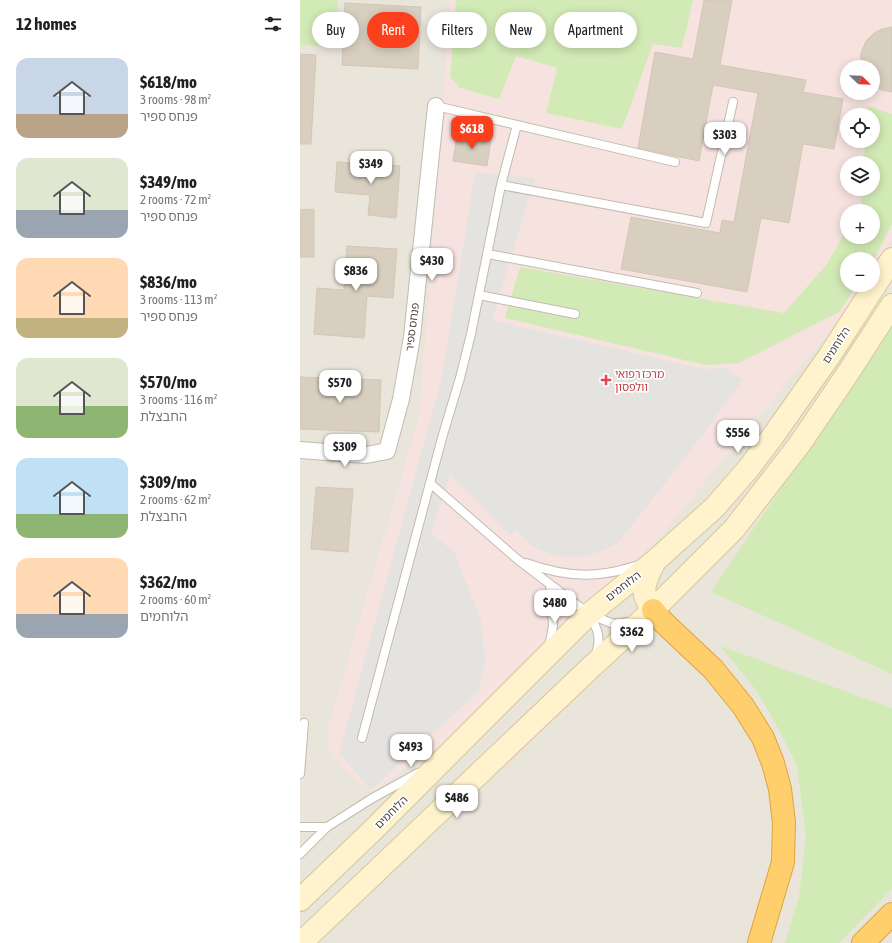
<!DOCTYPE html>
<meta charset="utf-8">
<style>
body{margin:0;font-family:"Asap Condensed","Noto Sans Hebrew",sans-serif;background:#f6f6f6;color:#202124;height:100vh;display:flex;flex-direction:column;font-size:15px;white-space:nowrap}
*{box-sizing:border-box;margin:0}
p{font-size:13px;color:#757577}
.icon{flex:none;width:22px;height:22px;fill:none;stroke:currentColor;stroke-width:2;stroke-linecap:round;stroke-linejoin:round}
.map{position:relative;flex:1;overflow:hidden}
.sheet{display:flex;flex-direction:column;background:#fff;width:300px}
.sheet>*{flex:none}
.guide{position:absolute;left:12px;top:12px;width:380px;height:36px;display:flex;gap:8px}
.needle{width:26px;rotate:113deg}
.buttons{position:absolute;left:540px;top:60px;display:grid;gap:8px}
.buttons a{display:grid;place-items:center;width:40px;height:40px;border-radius:50%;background:#fff;box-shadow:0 2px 10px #0003;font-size:20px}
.price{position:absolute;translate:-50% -34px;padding:0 9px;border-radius:8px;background:#fff;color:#222;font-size:13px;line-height:26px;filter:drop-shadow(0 1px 2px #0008)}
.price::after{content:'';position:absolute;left:50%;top:24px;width:12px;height:9px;margin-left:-6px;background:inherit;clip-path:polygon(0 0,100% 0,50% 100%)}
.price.selected{background:#fc3f1d;color:#fff}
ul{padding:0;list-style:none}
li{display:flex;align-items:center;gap:12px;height:100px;padding:0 16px}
li span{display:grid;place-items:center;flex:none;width:112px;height:80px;border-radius:12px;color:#555}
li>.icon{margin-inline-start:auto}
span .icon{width:48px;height:48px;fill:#fffc;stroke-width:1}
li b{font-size:17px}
h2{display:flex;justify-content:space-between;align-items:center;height:48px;padding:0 16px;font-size:17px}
.tag{padding:0 14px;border-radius:18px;background:#fff;box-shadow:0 2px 10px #0003;font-size:14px;line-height:36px}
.tag.selected{background:#fc3f1d;color:#fff}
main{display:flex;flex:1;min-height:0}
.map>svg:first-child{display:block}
.residential{fill:#eae5da;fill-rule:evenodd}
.medical{fill:#f6e3e0;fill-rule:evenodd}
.green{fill:#d2eab5}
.parking{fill:#e5e3e0}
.building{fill:#d8cfc1;stroke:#d3c7b4}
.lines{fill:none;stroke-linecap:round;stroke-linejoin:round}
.lane-casing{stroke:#c2bbae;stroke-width:10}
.street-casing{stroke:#c2bbae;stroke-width:18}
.secondary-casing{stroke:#d6c79b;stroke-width:24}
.highway-casing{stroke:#e0a43c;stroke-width:24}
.lane{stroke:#fff;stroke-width:8}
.street{stroke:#fff;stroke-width:16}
.secondary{stroke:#fff3cd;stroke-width:22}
.highway{stroke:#ffcf6e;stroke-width:22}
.health-dot{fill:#e0444e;stroke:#fff;stroke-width:1.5}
.labels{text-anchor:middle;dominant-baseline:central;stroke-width:3.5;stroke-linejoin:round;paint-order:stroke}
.street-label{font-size:11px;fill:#4b4439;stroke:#fff}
.health-label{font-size:11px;fill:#be3a42;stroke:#fff;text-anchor:start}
</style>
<main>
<section class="sheet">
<h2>12 homes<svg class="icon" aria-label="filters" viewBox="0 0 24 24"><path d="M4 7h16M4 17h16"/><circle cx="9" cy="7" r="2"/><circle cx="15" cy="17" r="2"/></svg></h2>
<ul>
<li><span style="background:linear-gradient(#c9d6e8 70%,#b9a48a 0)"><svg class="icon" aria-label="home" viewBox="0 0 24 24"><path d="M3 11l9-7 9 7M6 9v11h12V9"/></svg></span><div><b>$618/mo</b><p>3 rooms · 98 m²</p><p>פנחס ספיר</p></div></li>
<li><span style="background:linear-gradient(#dfe7d0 65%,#9aa5b1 0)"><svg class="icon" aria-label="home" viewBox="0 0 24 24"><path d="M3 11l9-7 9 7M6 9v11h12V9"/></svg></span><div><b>$349/mo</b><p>2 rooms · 72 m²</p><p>פנחס ספיר</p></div></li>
<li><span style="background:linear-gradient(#ffd9b3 75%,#c2b280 0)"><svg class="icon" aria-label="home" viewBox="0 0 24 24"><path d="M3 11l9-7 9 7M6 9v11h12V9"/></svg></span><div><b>$836/mo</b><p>3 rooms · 113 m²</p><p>פנחס ספיר</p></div></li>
<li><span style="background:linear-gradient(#dfe7d0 60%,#8fb573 0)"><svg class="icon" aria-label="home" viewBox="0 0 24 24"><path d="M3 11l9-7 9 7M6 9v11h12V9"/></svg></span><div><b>$570/mo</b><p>3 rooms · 116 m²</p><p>החבצלת</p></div></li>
<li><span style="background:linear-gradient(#bfe0f5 70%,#8fb573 0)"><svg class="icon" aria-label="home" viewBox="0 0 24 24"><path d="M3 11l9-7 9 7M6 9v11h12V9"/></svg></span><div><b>$309/mo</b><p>2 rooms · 62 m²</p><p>החבצלת</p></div></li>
<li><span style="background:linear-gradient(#ffd9b3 70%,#9aa5b1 0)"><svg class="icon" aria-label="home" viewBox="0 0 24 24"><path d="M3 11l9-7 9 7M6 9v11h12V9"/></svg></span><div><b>$362/mo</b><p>2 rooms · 60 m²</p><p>הלוחמים</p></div></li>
</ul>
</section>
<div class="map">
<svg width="592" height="943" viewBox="0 0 592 943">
<rect width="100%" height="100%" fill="#f6f3ec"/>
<path class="residential" d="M0 0H592V943H0ZM547 67H573V93H547ZM547 115H573V141H547ZM547 163H573V189H547ZM547 211H573V237H547ZM547 259H573V285H547Z"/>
<path class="medical" d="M150 0H592V239L573 274V259H547V285H565L521 342 355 542 145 742 71 792 41 768 29 750 28 727 119 417 128 306ZM547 67H573V93H547ZM547 115H573V141H547ZM547 163H573V189H547ZM547 211H573V237H547Z"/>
<path class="green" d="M0 0H38L36 47 0 45Z
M156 0H393L382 48 353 44 322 129 246 113 257 68 216 56 199 99 160 88 150 77Z
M568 106 592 114V224L573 262V259H547V285H557L539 312 439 363 406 365 205 318 220 267 484 313 527 264 547 229V237H573V211H557L561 204 562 189H573V163H564L565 141H573V115H567Z
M592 324V674L411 592Z
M420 646 592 708V889L539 943H485L499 897 506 838 497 766 478 728 456 690Z"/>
<path class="parking" d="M175 172 235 178 192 320 403 369 425 368 443 380 398 441 318 543 299 552 282 557 255 556 230 545 216 530 210 535 150 474 131 533 154 552 181 620 185 661 179 691 71 790 39 753 142 377Z"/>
<path class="building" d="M404 0H432L420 65 506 80 503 92 543 99 534 149 503 144 489 223 461 218 447 292 321 269 331 217 420 233 422 220 434 222 458 93 413 85 399 161 338 148 355 52 393 59Z
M45 3 121 7 118 69 42 65Z
M592 27V92L582 90 573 85V67H561V53L566 41 574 33 582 29Z
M0 54 16 55 11 144H0Z
M157 135 191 139 187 166 153 161Z
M37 162 100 166 96 218 68 215 70 195 35 192Z
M14 209V257H0V210Z
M47 246 97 249 93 298 67 296 64 338 14 334 17 288 44 290Z
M0 377 81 380 79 432 0 429Z
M16 487 53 489 48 552 11 549Z"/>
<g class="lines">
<defs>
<path id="lane" d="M136 106 375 162
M201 185 406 223 433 102
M188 254 397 293
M179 295 275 314
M130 483 217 559 289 614 311 623 318 624 333 621
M226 563C251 572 278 578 306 573 317 572 328 568 339 565
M289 614C298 629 302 639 295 656
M249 647 253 626 250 584
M62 738 142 438 160 378 171 334 201 185 217 125
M0 774 4 723
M0 827H27
M0 854 27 827 71 799 118 773"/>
<path id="street" d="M0 450 66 455 87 451 101 399 112 337 136 106"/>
<path id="secondary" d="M353 610C338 592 345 581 355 561
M0 900 73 830 289 614 356 560 415 507 448 469 473 436 530 355 592 259
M1 943 288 670 353 610 434 529 499 445 546 376 592 305"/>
<path id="highway" d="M353 610 363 622 413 669 443 706 463 738 473 763 480 789 484 823 483 862 459 943
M563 943 592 914"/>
</defs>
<use href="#lane" class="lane-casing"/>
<use href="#street" class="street-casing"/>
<use href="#secondary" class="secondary-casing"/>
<use href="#highway" class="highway-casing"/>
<use href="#lane" class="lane"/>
<use href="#street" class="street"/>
<use href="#secondary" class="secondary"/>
<use href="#highway" class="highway"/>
</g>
<path class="health-dot" d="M304 374h4v4h4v4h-4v4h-4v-4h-4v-4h4z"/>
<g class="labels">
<g class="street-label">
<text transform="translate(112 327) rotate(-83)">פנחס ספיר</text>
<text transform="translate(536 345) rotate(-57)">הלוחמים</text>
<text transform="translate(323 586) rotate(-38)">הלוחמים</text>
<text transform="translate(91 812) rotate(-45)">הלוחמים</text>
</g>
<g class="health-label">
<text x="315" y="374">מרכז רפואי<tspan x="315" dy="13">וולפסון</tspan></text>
</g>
</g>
</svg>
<div class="buttons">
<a><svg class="needle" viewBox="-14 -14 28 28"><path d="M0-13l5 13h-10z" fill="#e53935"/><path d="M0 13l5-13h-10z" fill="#757577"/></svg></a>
<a><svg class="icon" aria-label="locate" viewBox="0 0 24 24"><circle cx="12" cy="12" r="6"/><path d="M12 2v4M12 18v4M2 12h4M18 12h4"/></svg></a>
<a><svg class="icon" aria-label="layers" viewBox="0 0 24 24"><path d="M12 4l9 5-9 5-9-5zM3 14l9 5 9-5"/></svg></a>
<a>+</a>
<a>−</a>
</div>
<b class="price selected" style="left:172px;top:150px">$618</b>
<b class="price" style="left:425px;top:156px">$303</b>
<b class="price" style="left:71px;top:185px">$349</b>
<b class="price" style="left:132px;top:282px">$430</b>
<b class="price" style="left:56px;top:292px">$836</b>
<b class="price" style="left:40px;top:404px">$570</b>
<b class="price" style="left:438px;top:454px">$556</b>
<b class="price" style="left:45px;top:468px">$309</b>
<b class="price" style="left:255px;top:624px">$480</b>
<b class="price" style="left:332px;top:653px">$362</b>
<b class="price" style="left:111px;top:768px">$493</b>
<b class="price" style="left:157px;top:819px">$486</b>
<div class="guide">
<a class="tag">Buy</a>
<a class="tag selected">Rent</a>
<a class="tag">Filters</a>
<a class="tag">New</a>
<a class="tag">Apartment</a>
</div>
</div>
</main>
